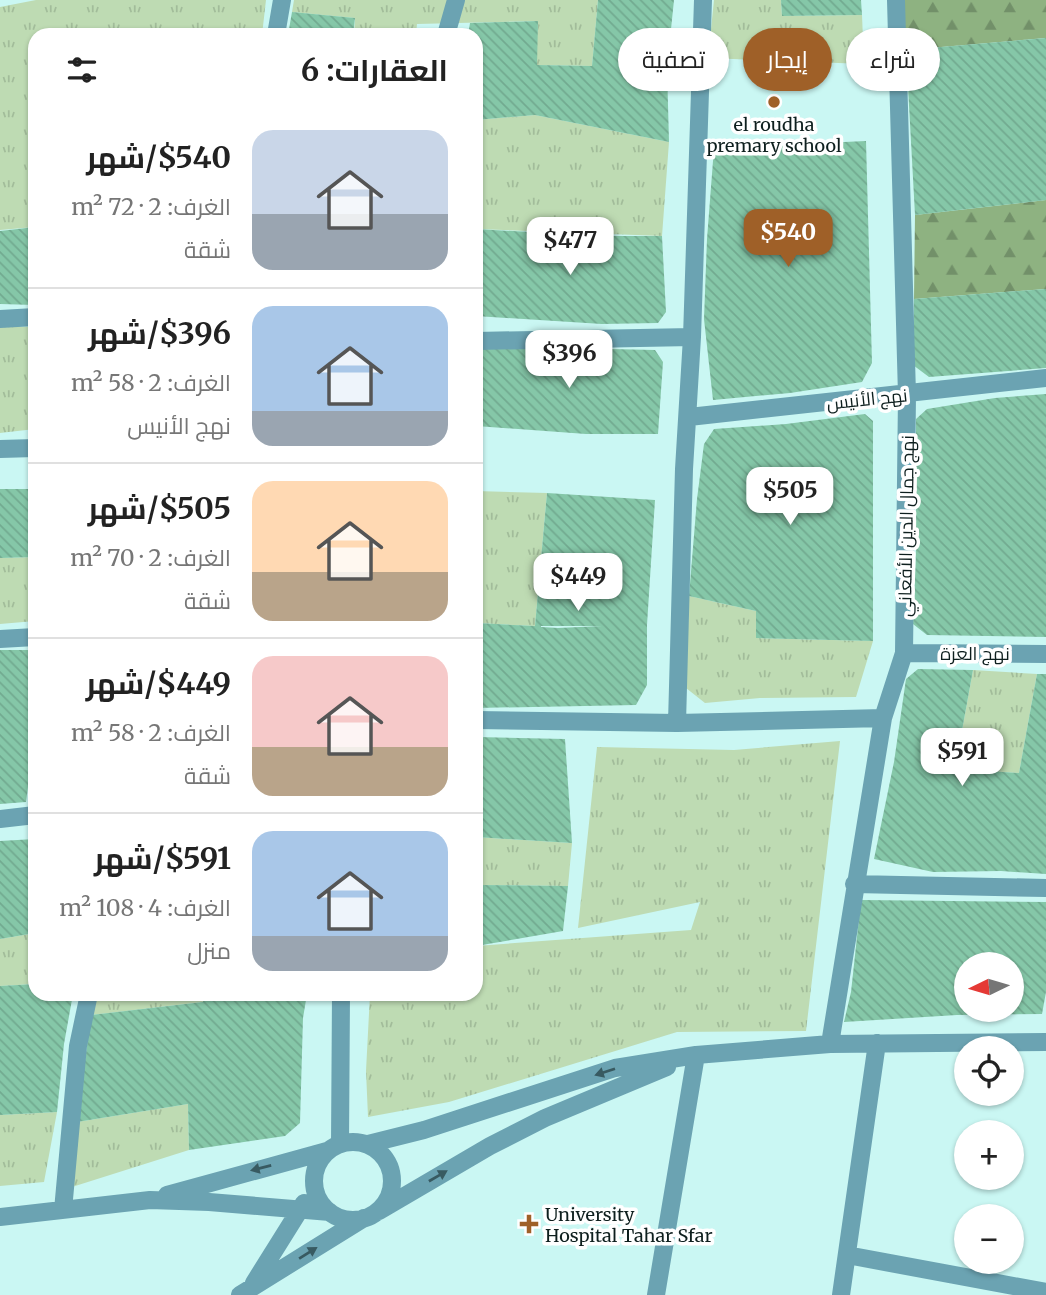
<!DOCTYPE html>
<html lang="ar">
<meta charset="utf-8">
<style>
body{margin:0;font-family:Merriweather,Cairo,serif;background:#f2f2f2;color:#222;direction:rtl;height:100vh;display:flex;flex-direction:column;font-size:26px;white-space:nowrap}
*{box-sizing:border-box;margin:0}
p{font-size:23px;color:#767676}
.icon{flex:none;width:38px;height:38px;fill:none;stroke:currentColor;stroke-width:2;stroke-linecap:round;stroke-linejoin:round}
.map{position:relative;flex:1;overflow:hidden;direction:ltr}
.panel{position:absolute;left:28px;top:28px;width:455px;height:973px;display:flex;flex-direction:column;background:#fff;border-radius:21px;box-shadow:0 2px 5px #0004;direction:rtl}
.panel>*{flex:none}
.hud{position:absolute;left:504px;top:28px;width:436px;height:63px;direction:rtl;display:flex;gap:14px}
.needle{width:46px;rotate:265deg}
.controls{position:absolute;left:954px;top:952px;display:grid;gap:14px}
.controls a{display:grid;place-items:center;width:70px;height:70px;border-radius:50%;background:#fff;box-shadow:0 2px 5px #0004;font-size:35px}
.price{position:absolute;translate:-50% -60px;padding:0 16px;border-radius:14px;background:#fff;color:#222;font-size:23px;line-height:46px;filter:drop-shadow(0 2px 4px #0008)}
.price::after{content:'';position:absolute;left:50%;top:42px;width:21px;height:16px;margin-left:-10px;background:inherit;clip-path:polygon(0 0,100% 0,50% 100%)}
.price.current{background:#9f6028;color:#fff}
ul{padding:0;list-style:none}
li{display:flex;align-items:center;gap:21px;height:175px;padding:0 35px}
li+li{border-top:2px solid #e0e0e0}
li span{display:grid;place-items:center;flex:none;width:196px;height:140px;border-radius:21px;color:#555}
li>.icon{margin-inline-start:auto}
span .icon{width:84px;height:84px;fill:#fffc;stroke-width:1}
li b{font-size:30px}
h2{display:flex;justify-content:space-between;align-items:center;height:84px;padding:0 35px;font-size:30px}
.pill{padding:0 24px;border-radius:32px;background:#fff;box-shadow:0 2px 5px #0004;font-size:24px;line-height:63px}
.pill.current{background:#9f6028;color:#fff}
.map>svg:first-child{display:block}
.grass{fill:url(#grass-tufts)}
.forest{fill:url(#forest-firs)}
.building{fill:url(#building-back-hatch);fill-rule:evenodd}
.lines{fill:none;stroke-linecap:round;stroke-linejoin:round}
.minor{stroke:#6ba3b2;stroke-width:18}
.oneway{fill:#385a61}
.poi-dot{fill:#9f6028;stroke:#fff;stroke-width:2.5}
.labels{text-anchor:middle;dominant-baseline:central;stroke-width:7;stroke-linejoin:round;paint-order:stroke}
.poi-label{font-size:18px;fill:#0e1f1e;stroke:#fff}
.street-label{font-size:18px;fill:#0e1f1e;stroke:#fff}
</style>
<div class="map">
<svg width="1046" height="1295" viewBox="0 0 1046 1295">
<defs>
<pattern id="grass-tufts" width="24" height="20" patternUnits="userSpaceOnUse" patternTransform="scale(1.75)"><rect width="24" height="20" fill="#bedbb3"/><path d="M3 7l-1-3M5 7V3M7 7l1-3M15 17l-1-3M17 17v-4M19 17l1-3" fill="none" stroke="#a2bc9a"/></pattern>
<pattern id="forest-firs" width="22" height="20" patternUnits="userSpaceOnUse" patternTransform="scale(1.75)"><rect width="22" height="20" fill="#8eb281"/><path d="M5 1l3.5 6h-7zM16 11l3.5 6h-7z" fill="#729069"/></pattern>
<pattern id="building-back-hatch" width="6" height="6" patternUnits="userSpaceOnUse" patternTransform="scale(1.75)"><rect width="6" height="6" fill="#85c7a8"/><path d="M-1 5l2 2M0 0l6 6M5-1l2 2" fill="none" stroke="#72aa90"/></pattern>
</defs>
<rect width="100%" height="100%" fill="#caf7f3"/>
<path class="grass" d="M36 0H266L262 35H35V227L0 230V7Z
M294 0H598L592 66 535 65 538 21 417 24 416 35H354L355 18 292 12Z
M714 0H781L782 16 862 15 864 64 708 58Z
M535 115 669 142 662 236 476 229V120Z
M0 326 35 327V429L0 433Z
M476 491 547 493 535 626 476 623Z
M35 557V621L0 624V558Z
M689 596 756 611V638L873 641 856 697 760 698 705 703 686 688Z
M973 670 1037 674 1019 773 955 769Z
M840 741 806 1031 677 1032 449 1102 368 1117 366 1071 370 994H476V946L691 930 700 902 578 928 597 747 734 750Z
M476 837 572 843 568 886 476 885Z
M35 933V984L0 986V939Z
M95 994H204L203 1002 91 1015Z
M188 1104 189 1150 72 1187 77 1122Z
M57 1112 44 1182 0 1186V1115Z"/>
<path class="forest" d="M903 0H1046V38L906 50Z
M1046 200V289L914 299 915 215Z"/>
<path class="building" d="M598 0H674L667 68 669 142 535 115 476 120V35H468L470 23 538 21 537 65 592 66Z
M781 0H861L862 15 782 16Z
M292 12 355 18 353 35H288Z
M1046 38V200L915 215 906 50Z
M866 141 872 363 862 382 790 393 713 400 704 319 707 239 714 148Z
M35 227V305L0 304V231Z
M476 229 602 236H662L666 312 658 323 602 324 476 316Z
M1046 289V368L929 377 913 365 914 299Z
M476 346 655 350 663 362 658 434H586L476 426Z
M1046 394V637L927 635 913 624 916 551V419L927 409 995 398Z
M865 414 873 421V641L756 638V611L689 596 697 499 704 444 714 429 786 424Z
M0 489H35V557L0 558Z
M547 493 655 500 647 625V685L636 705 476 708V623L535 626ZM602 626 558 628 541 627V626Z
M0 650H35V734L26 802 0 804Z
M918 669 973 670 955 769 1019 773 1037 674H1046V874L1001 871 933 872 874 859 894 762 906 679Z
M476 737 565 739 572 843 476 837Z
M35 839V933L0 939V841Z
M476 885 568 886 563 931 476 946Z
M861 900 1046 902V992L1042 1014 957 1015 844 1022 851 992ZM966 964H1012V1010H966Z
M35 984V994H73L64 1044 57 1112 0 1115V986Z
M204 994H307L303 1018 300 1123 285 1136 189 1150 188 1104 77 1122 91 1015 203 1002Z"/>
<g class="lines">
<path class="minor" d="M276 35 282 0
M446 35 456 0
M0 319 35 317
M476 341 692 337
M689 417 1046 378
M0 449 35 448
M0 639 35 637
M904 653 1046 654
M476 720 677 723 883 718
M677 723 684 469 692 337 703 0
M0 819 35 815
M854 884 1046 888
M830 1044 883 718 904 653 907 395 896 0
M314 1181a39 39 0 1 1 78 0a39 39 0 1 1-78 0Z
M340 1144 341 994
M368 1144 424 1130 615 1068 696 1055 830 1044 1046 1042
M167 1195 327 1151
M63 1210 78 1046 89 994
M379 1211 490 1146 545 1118 667 1067
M0 1217 150 1200 209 1202 330 1212
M847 1255 1046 1292
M254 1283 304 1203
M240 1295 364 1218
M656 1295 696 1055
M841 1295 877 1043"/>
</g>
<defs><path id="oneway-solid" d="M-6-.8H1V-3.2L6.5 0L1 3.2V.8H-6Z" transform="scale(1.75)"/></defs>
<g class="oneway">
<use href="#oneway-solid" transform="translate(605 1072) rotate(162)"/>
<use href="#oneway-solid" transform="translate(261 1168) rotate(166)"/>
<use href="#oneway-solid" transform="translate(438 1176) rotate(-30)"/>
<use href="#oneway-solid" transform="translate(308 1253) rotate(-32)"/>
</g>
<g class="poi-dot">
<circle cx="774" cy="102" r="7"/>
<path d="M525.5 1213.5h7v7h7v7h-7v7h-7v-7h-7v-7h7z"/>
</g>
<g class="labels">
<g class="poi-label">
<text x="774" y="124">el roudha<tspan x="774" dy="21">premary school</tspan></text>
<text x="545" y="1214" text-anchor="start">University<tspan x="545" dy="21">Hospital Tahar Sfar</tspan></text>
</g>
<g class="street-label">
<text transform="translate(867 399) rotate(-6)">نهج الأنيس</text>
<text transform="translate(906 526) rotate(-89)">نهج جمال الدين الأفعاني</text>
<text x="975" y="653">نهج العزة</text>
</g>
</g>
</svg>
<div class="controls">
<a><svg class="needle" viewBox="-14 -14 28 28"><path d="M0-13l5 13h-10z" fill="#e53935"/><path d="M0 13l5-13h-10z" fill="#767676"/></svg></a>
<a><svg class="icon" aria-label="locate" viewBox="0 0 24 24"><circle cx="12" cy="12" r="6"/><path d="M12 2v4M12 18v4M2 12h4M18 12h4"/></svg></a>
<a>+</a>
<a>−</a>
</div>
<b class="price current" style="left:788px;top:269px">$540</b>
<b class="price" style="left:570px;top:277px">$477</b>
<b class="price" style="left:569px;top:390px">$396</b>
<b class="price" style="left:790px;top:527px">$505</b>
<b class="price" style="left:578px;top:613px">$449</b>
<b class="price" style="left:962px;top:788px">$591</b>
<div class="hud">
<a class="pill">شراء</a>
<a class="pill current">إيجار</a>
<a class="pill">تصفية</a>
</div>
<section class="panel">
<h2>العقارات: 6<svg class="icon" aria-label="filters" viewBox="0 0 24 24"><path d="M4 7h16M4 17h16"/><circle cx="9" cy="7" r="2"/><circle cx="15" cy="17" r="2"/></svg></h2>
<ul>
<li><span style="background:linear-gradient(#c9d6e8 60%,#9aa5b1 0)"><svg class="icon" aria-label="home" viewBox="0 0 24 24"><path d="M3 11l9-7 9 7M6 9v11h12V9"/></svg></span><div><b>$540/شهر</b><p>الغرف: 2 · 72 m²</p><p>شقة</p></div></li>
<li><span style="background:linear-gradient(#a9c7e8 75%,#9aa5b1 0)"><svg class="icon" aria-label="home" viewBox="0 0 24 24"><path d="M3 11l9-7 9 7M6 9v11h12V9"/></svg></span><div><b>$396/شهر</b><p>الغرف: 2 · 58 m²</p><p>نهج الأنيس</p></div></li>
<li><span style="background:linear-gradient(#ffd9b3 65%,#b9a48a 0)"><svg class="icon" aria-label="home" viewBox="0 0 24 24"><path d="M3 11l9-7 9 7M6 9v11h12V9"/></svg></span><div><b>$505/شهر</b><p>الغرف: 2 · 70 m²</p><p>شقة</p></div></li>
<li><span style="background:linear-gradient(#f6c9c9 65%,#b9a48a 0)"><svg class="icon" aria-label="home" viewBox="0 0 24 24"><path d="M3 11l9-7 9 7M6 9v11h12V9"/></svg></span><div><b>$449/شهر</b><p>الغرف: 2 · 58 m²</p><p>شقة</p></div></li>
<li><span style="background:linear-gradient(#a9c7e8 75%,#9aa5b1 0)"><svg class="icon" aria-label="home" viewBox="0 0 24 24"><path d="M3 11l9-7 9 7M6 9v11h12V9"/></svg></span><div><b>$591/شهر</b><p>الغرف: 4 · 108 m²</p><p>منزل</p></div></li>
</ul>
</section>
</div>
